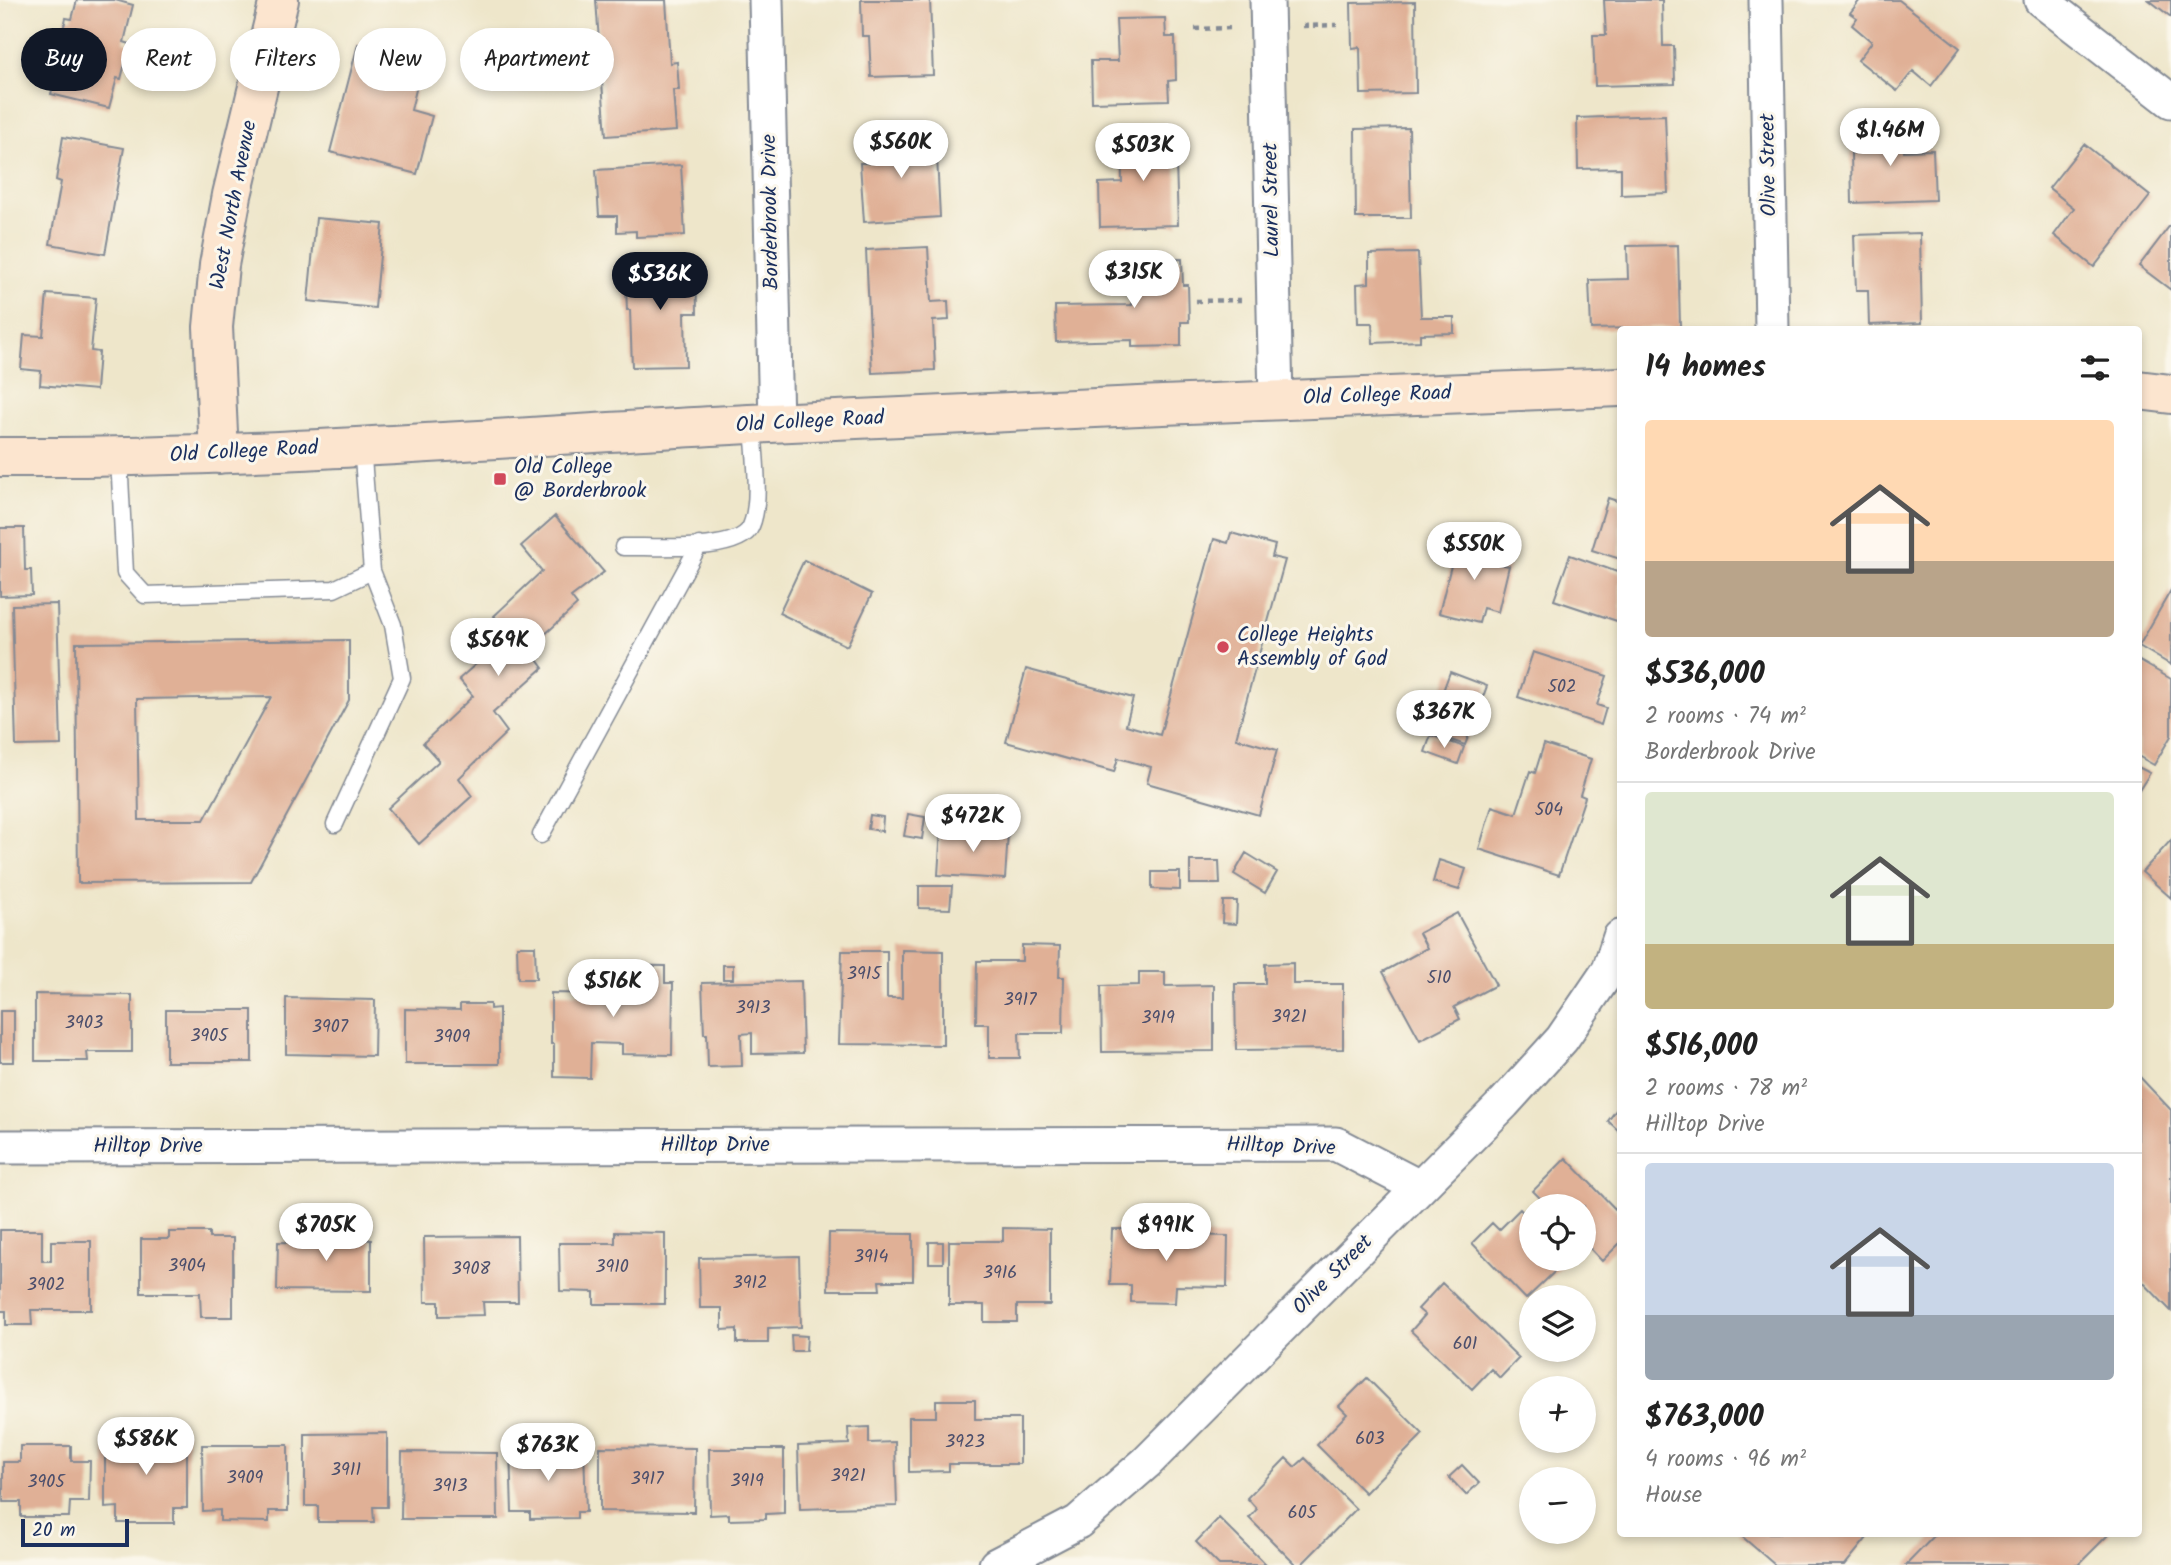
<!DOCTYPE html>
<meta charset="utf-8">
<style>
body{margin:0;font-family:Kalam,sans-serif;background:#f2f2f2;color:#222;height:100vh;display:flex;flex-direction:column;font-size:26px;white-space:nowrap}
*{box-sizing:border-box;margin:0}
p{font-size:23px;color:#767676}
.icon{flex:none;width:38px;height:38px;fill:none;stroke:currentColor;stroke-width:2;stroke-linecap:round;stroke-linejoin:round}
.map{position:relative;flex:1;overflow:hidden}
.drawer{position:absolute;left:1617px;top:326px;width:525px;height:1211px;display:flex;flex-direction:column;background:#fff;border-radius:7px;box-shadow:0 4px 10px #0003}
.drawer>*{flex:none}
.banner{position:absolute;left:21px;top:28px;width:665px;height:63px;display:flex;gap:14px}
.buttons{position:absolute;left:1519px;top:1194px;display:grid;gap:14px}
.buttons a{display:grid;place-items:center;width:77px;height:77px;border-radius:50%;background:#fff;box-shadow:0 4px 10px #0003;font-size:35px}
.scale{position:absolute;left:21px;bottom:18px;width:108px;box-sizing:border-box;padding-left:7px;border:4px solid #1b2f5e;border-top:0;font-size:19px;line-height:24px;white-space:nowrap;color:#1b2f5e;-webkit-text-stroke:5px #fbf7ec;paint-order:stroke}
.price{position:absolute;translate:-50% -60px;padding:0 16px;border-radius:24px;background:#fff;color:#222;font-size:23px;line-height:46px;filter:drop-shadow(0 2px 4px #0008)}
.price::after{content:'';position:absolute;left:50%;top:42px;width:21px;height:16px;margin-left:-10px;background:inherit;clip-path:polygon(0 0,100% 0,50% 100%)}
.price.selected{background:#111827;color:#fff}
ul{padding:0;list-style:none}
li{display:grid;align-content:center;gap:14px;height:371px;padding:0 28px}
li+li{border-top:2px solid #e0e0e0}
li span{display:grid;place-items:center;height:217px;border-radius:7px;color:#555}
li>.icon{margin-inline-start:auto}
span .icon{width:126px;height:126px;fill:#fffc;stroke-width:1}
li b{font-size:30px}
h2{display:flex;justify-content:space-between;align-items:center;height:84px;padding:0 28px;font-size:30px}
.pill{padding:0 24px;border-radius:32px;background:#fff;box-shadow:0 4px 10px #0003;font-size:24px;line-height:63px}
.pill.selected{background:#111827;color:#fff}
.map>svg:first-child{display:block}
.building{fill:#e0b096;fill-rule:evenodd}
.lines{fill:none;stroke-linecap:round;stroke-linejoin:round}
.lane-casing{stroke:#848a94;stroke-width:19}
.street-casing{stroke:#848a94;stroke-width:37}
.secondary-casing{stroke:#848a94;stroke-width:42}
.path{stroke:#848a94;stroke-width:4.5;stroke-dasharray:5 5;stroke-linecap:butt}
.lane{stroke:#fff;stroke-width:16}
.street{stroke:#fff;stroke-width:33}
.secondary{stroke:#fce5cf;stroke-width:38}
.poi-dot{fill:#d1495b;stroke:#fbf7ec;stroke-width:2.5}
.labels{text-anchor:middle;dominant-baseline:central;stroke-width:6;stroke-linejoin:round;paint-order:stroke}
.number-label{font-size:18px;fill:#4c4f6c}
.street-label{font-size:21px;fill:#1b2f5e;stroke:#fbf7ec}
.poi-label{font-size:21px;fill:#1b2f5e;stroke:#fbf7ec;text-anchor:start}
</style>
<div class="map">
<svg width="2171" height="1565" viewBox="0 0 2171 1565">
<rect width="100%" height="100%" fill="#fbf7ec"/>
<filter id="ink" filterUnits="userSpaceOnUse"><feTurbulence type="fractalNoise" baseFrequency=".0143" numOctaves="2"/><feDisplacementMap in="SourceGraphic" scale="14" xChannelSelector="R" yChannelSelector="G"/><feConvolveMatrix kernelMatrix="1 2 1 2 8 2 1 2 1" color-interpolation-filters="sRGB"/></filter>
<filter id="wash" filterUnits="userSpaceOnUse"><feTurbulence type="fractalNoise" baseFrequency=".00686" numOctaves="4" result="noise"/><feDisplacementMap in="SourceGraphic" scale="28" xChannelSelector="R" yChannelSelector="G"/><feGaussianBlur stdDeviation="1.57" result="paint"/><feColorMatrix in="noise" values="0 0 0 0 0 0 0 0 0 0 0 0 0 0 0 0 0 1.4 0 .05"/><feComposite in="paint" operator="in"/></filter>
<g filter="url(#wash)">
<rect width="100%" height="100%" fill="#eee6ca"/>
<g id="blocks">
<path class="building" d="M77 0H115L133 5 124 42 130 44 121 79 117 78 109 108 51 94 60 59H56L66 18 72 19Z
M596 0H666L670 63 677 62 679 90H673L676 131 606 136Z
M861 0H930L933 75 871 77 869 36H862Z
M1604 0H1662L1663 46H1674L1675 84 1595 86 1593 35H1606Z
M1860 0H1899L1960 48 1931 86 1913 71 1897 91 1858 60 1872 42 1852 25 1857 18 1850 13Z
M2149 0H2171V17Z
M1415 2 1416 93 1361 94 1360 47 1352 48 1351 3Z
M1165 18 1166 37H1175L1176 80 1168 81 1169 100 1092 102 1091 61H1118L1116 19Z
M358 44 423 61 411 110 432 116 417 174 330 152Z
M1665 115 1668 193 1621 195V168L1578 169 1577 118Z
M1903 124 1904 151 1933 150 1935 200 1852 203 1851 153 1860 152 1859 125Z
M1409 128 1411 218H1356L1355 129Z
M1175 131 1178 225 1100 227 1099 183 1122 182 1121 133Z
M936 136 940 217 864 222 860 163H871L870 140Z
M63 137 124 148 105 254 50 244 61 182 56 180Z
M2084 144 2150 196 2094 267 2054 235 2074 208 2049 188Z
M681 165 685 235 636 237V231L617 232V216H599L596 170Z
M316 218 383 224 375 308 308 301Z
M2171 224V290L2139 266Z
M1920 233 1922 323 1869 325 1868 290H1856L1854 235Z
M1678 245 1680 327 1591 329 1589 280 1628 279 1627 246Z
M928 247 931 302 948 301 949 320 933 321 935 370 872 373 866 250Z
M1418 253 1421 317H1454V333L1420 334V341L1373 343 1372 323H1358L1357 284 1369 283V254Z
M1182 259 1183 285H1188L1189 322H1181V346L1132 347V340L1056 342 1055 306 1132 305 1131 260Z
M696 263 697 313H685L686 366 632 367 630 310H627L625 265Z
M47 294 96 298 91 351 99 352 96 390 40 385 41 371 21 369 24 335 43 336Z
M1608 498 1620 502V559L1592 550Z
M555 516 604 572 571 597 577 605 529 649 543 668 493 713 507 732 459 778 472 796 419 844 388 808 439 761 423 743 473 696 459 679 510 634 494 616 542 571 521 546Z
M0 528H24L25 570H31L32 595 0 596Z
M1231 533 1275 545 1272 557 1285 560 1236 738 1277 750 1259 815 1147 783 1151 767 1118 758 1114 772 1006 742 1026 669 1133 698 1126 725 1160 735 1214 539 1228 543Z
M1458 538 1497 548 1494 563 1509 566 1498 612 1483 608 1479 623 1439 613Z
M1570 555 1620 573V622L1554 600Z
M804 560 872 594 847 646 779 613Z
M2171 590V665L2139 646Z
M57 604 61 745 16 746 12 605Z
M349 640V700L251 882 78 883 76 643ZM271 697 204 820H139L137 699Z
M1533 652 1607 676 1597 705 1606 708 1601 725 1518 697Z
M2138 660 2171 679V736L2154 765 2138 756Z
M1450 672 1487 686 1465 745 1428 732Z
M1431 735 1464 747 1458 764 1425 752Z
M1544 744 1591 759 1580 795 1585 797 1559 875 1479 849 1492 806 1516 814 1530 771 1535 773Z
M2138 767 2150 773 2138 792Z
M908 814 925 817 922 839 904 836Z
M870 815 883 817 882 831 868 829Z
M941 828 1008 833 1005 879 938 875Z
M2171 840V898L2142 872Z
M1246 853 1277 872 1265 893 1234 874Z
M1439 860 1466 869 1459 890 1433 882Z
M1190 861H1219L1220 884H1190Z
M1152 872H1180V890L1152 889Z
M919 886H952L950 909 919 908Z
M1223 901H1237L1236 924 1222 923Z
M1457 913 1496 985 1454 1007 1460 1019 1420 1040 1383 972 1427 948 1419 933Z
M1022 945 1060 946 1059 977H1064L1063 1033H1019L1020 1058H989V1024H976L977 961H1022Z
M517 946H535L536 979H518Z
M902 950 943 951V1045L839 1044 842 951H887V998H902Z
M1293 963V984H1343V1049L1236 1050 1235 984H1265V964Z
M612 965 665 966V983H673L672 1055 622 1054V1044L591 1043 590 1078 554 1077V1044H551V993L608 994Z
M723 965H733V979H723Z
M1139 972H1165V986L1214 985V1051L1102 1052 1101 986 1139 985Z
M801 981 803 1053 752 1054V1033L741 1034 742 1066 708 1067 707 1034H704L702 983Z
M35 994 132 995V1052H87L88 1061H35Z
M286 998 375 1000 374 1056 286 1054Z
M460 1004H490V1009L499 1008V1064H405V1009L460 1010Z
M166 1010H252V1062H166Z
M0 1011H14V1062H0Z
M2138 1075 2171 1110V1311L2138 1277Z
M1620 1105V1132L1608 1121Z
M1566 1158 1620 1214V1243L1602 1261 1584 1242V1206H1548L1533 1191Z
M1520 1209 1531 1221V1258H1569L1526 1299 1472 1243 1492 1223 1499 1230Z
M1003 1228 1050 1229V1305H1017V1322H984V1305H949V1241H1003Z
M1112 1229H1144L1145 1234 1228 1236 1227 1287 1176 1286 1175 1303 1131 1302V1285H1110Z
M0 1230H42V1261H51V1241H91V1310H31L32 1325H6V1311H0Z
M314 1230 363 1231V1239L371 1240V1291L277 1290 278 1242 314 1243Z
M169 1232H209V1238H233V1317H201L200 1293H141V1239H169Z
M615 1232 665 1233V1304H594V1292L560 1291 559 1243H615Z
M829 1233 913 1234V1281H879L880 1290H828Z
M517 1236 518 1302H483L484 1315 439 1316V1302H425L424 1237Z
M929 1242H943V1263H929Z
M799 1256 801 1327 768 1328V1343H737V1329L722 1330V1308H700L699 1258Z
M1442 1283 1519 1358 1500 1378 1491 1369 1472 1389 1411 1331 1425 1315 1418 1309Z
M791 1335 807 1336 806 1351H792Z
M1367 1378 1423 1434 1365 1493 1317 1445 1347 1414 1339 1406Z
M936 1400H975V1419H1020V1464H949V1471L909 1472V1417H936Z
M869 1427V1443L895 1442 897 1506 800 1509 798 1446 849 1444 848 1428Z
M387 1433V1507H373L374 1522H318V1506H305V1434Z
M187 1434V1508H174V1523H118V1507L105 1508V1435Z
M202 1445H288V1511H269V1522L220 1521V1510L203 1511Z
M20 1446H71V1461H90L89 1502H70L69 1517H21V1502H3V1462H20Z
M600 1447 695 1448 694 1512 600 1511Z
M584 1448 586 1512H577V1518L530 1519V1512H512L510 1450Z
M709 1449H784V1513L766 1514V1519L729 1520V1514L710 1515Z
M402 1452 497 1453 498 1519H401Z
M1286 1458 1295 1467 1305 1458 1356 1509 1301 1565H1296L1249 1518 1257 1509 1247 1498Z
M1462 1465 1479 1483 1466 1495 1449 1477Z
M1219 1518 1266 1565H1219L1196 1542Z
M1738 1533H1871L1845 1565H1775Z
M1937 1533H2110L2078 1565H1906Z"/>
</g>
</g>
<g filter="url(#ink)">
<use href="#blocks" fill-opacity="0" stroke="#848a94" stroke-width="2"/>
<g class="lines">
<defs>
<path id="lane" d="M119 458 125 573 145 595 334 589 372 571 362 446
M623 547C650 546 740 554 751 526 762 500 754 452 753 424
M335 824 402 678 393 625 372 571
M541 835 699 545"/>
<path id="street" d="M766 0 776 423
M1267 0 1276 400
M1766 0 1772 329
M2041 0 2171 101
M0 1147 1336 1144 1419 1187
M996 1565 1078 1522 1147 1462 1504 1103 1562 1039 1609 970 1620 937"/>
<path id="secondary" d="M2138 390 2171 394
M219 454 213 327 219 265 232 195 279 0
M0 457C250 459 500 437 749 424 1039 409 1330 398 1620 387"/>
</defs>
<use href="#lane" class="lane-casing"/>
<use href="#street" class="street-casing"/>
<use href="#secondary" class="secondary-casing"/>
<path class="path" d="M1303 26 1337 25
M1195 29 1234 28
M1196 301 1241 300"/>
<use href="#lane" class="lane"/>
<use href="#street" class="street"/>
<use href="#secondary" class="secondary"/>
</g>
</g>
<g class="poi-dot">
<rect x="493" y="472" width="14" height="14" rx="3.5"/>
<circle cx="1223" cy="647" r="7"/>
</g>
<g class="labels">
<g class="number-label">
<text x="1562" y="687">502</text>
<text x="1549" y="810">504</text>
<text x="864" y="974">3915</text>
<text x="1439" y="978">510</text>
<text x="1020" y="1000">3917</text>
<text x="753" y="1008">3913</text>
<text x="1289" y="1017">3921</text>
<text x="1158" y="1018">3919</text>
<text x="84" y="1023">3903</text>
<text x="330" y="1027">3907</text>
<text x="209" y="1036">3905</text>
<text x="452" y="1037">3909</text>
<text x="871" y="1257">3914</text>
<text x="187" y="1266">3904</text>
<text x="612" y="1267">3910</text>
<text x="471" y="1269">3908</text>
<text x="1000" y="1273">3916</text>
<text x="750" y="1283">3912</text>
<text x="46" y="1285">3902</text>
<text x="1465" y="1344">601</text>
<text x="1370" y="1439">603</text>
<text x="965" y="1442">3923</text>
<text x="346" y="1470">3911</text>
<text x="848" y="1476">3921</text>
<text x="245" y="1478">3909</text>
<text x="647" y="1479">3917</text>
<text x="747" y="1481">3919</text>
<text x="46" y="1482">3905</text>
<text x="450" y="1486">3913</text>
<text x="1302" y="1513">605</text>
</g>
<g class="street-label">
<text transform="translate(1769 165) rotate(-91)">Olive Street</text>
<text transform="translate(1272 200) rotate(-91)">Laurel Street</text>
<text transform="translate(234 205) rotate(-79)">West North Avenue</text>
<text transform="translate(771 212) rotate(-91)">Borderbrook Drive</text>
<text transform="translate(1377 396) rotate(-2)">Old College Road</text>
<text transform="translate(810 422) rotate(-3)">Old College Road</text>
<text transform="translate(244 452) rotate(-3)">Old College Road</text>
<text x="715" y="1145">Hilltop Drive</text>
<text x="148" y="1146">Hilltop Drive</text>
<text transform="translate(1281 1147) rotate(2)">Hilltop Drive</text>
<text transform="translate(1333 1275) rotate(-45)">Olive Street</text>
</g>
<g class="poi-label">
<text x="514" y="467">Old College<tspan x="514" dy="24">@ Borderbrook</tspan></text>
<text x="1237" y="635">College Heights<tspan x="1237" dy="24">Assembly of God</tspan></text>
</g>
</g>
</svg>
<div class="buttons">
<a><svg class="icon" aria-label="locate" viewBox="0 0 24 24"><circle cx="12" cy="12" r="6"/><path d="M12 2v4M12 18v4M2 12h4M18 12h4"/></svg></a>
<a><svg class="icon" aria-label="layers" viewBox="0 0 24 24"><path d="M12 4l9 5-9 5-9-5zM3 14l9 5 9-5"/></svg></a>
<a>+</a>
<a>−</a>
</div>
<div class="scale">20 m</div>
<b class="price" style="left:1890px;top:168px">$1.46M</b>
<b class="price" style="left:901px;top:180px">$560K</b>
<b class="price" style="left:1143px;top:183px">$503K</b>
<b class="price" style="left:1134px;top:310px">$315K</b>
<b class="price selected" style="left:660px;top:312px">$536K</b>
<b class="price" style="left:1474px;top:582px">$550K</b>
<b class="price" style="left:498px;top:678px">$569K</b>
<b class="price" style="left:1444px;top:750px">$367K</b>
<b class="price" style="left:973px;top:854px">$472K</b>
<b class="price" style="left:613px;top:1019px">$516K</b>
<b class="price" style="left:326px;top:1263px">$705K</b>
<b class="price" style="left:1166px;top:1263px">$991K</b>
<b class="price" style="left:146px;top:1477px">$586K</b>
<b class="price" style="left:548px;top:1483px">$763K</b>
<div class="banner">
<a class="pill selected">Buy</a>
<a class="pill">Rent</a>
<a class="pill">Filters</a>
<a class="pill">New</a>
<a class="pill">Apartment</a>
</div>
<section class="drawer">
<h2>14 homes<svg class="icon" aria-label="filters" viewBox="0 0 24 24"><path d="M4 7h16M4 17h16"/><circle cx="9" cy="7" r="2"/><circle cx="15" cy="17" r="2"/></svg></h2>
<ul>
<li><span style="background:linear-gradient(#ffd9b3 65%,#b9a48a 0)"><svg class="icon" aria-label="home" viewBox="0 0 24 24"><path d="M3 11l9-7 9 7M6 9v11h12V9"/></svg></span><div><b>$536,000</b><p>2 rooms · 74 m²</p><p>Borderbrook Drive</p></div></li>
<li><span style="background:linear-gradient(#dfe7d0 70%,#c2b280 0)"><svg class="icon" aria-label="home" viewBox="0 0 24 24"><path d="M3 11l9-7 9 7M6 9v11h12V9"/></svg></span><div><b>$516,000</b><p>2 rooms · 78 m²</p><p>Hilltop Drive</p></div></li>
<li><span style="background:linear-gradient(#c9d6e8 70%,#9aa5b1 0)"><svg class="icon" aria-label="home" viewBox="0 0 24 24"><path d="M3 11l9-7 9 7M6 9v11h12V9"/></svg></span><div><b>$763,000</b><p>4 rooms · 96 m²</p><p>House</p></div></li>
</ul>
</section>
</div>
